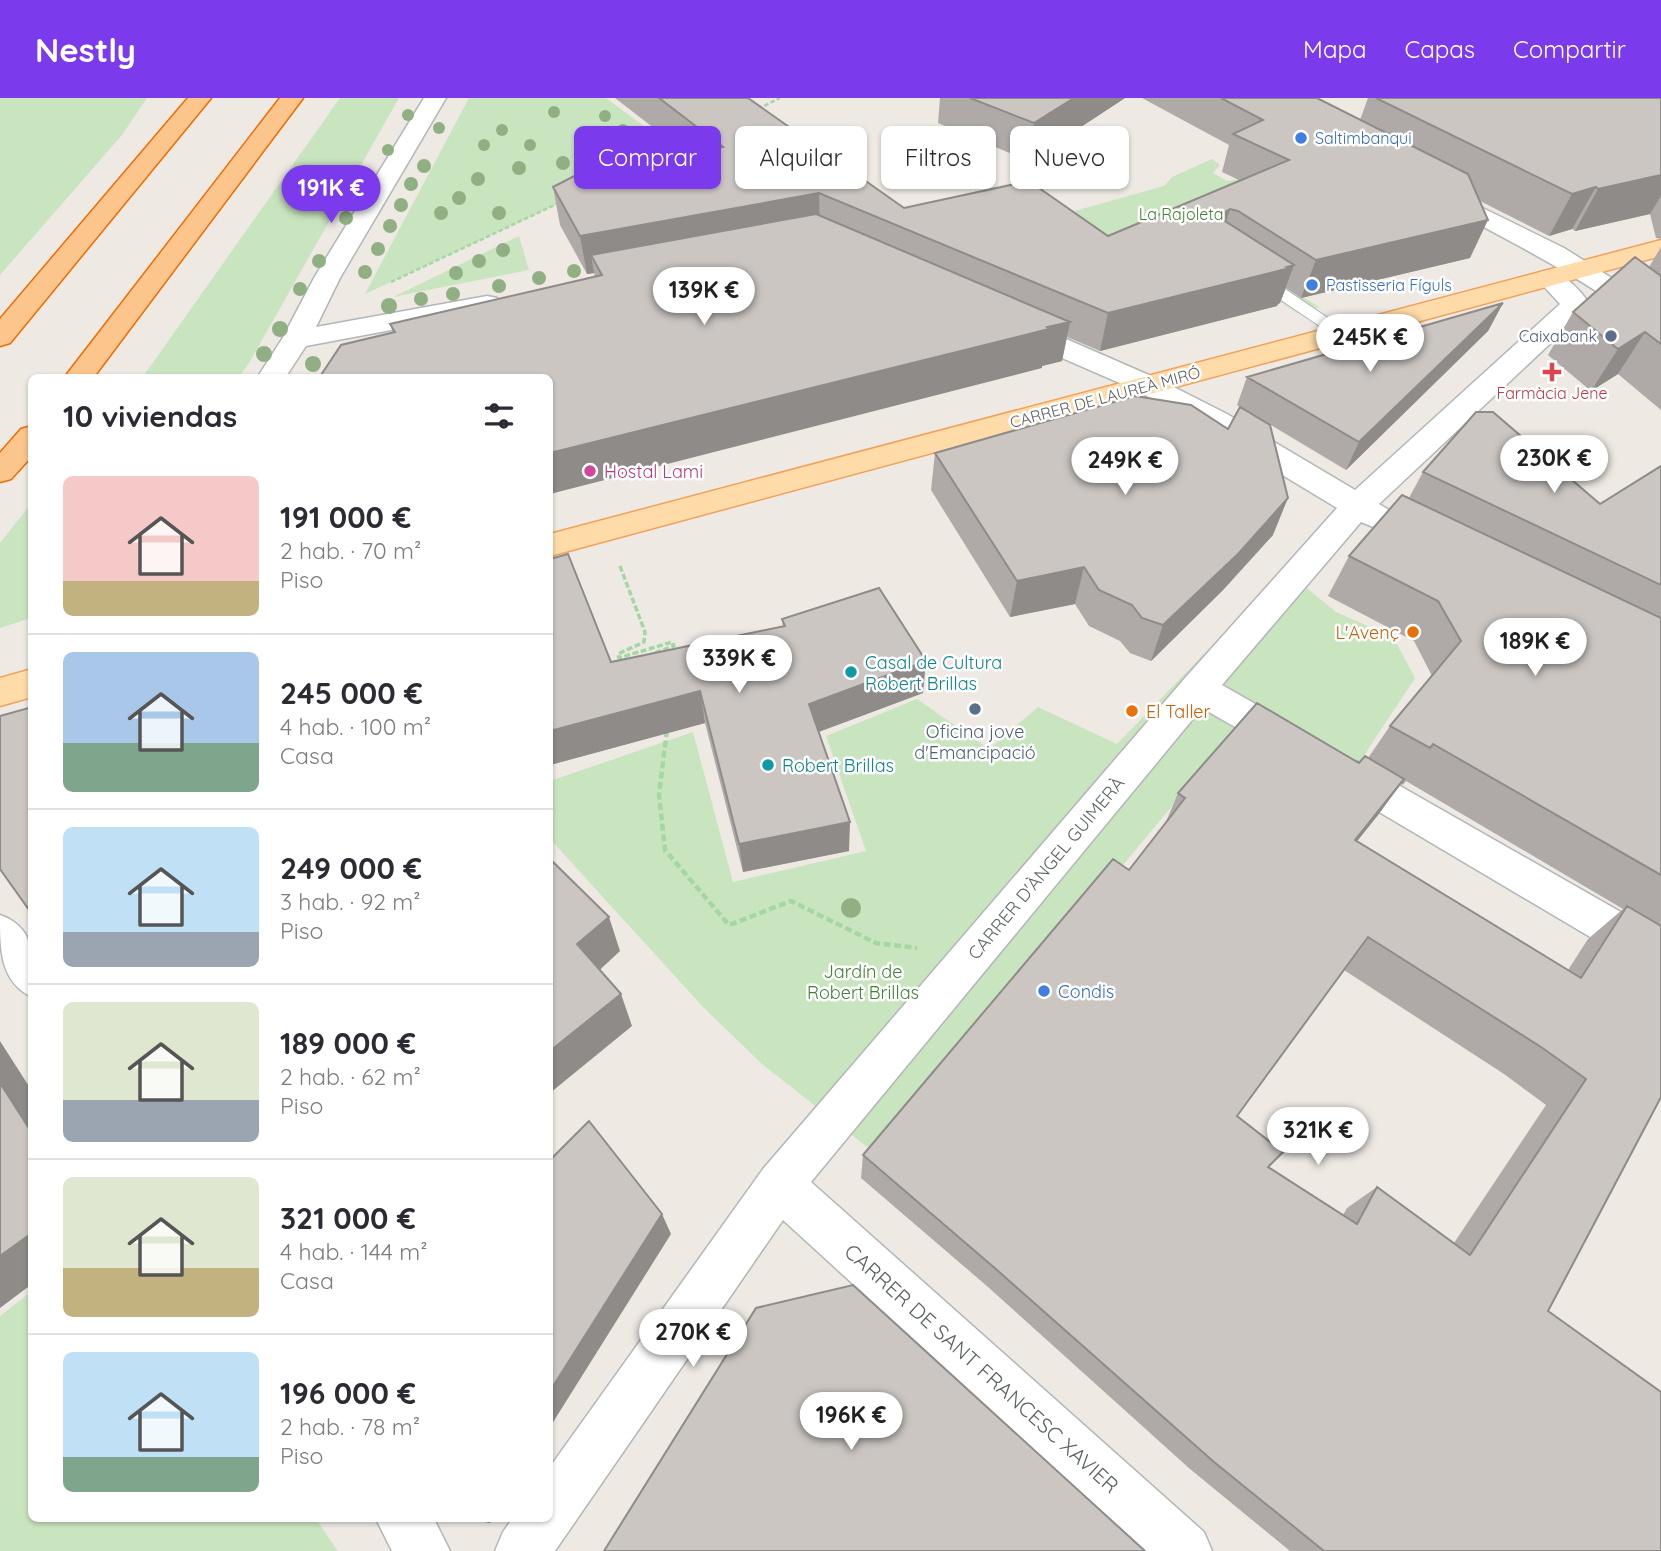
<!DOCTYPE html>
<html lang="es">
<meta charset="utf-8">
<style>
body{margin:0;font-family:Quicksand,sans-serif;background:#f2f2f3;color:#2b2b33;height:100vh;display:flex;flex-direction:column;font-size:26px;white-space:nowrap}
*{box-sizing:border-box;margin:0}
p{font-size:23px;color:#7c7c81}
.icon{flex:none;width:38px;height:38px;fill:none;stroke:currentColor;stroke-width:2;stroke-linecap:round;stroke-linejoin:round}
.map{position:relative;flex:1;overflow:hidden}
.drawer{position:absolute;left:28px;top:276px;width:525px;height:1148px;display:flex;flex-direction:column;background:#fff;border-radius:10px;box-shadow:0 2px 5px #0004}
.drawer>*{flex:none}
.guide{position:absolute;left:574px;top:28px;width:665px;height:63px;display:flex;gap:14px}
.price{position:absolute;translate:-50% -60px;padding:0 16px;border-radius:24px;background:#fff;color:#222;font-size:23px;line-height:46px;filter:drop-shadow(0 2px 4px #0008)}
.price::after{content:'';position:absolute;left:50%;top:42px;width:21px;height:16px;margin-left:-10px;background:inherit;clip-path:polygon(0 0,100% 0,50% 100%)}
.price.selected{background:#7c3aed;color:#fff}
ul{padding:0;list-style:none}
li{display:flex;align-items:center;gap:21px;height:175px;padding:0 35px}
li+li{border-top:2px solid #e1e1e2}
li span{display:grid;place-items:center;flex:none;width:196px;height:140px;border-radius:10px;color:#555}
li>.icon{margin-inline-start:auto}
span .icon{width:84px;height:84px;fill:#fffc;stroke-width:1}
li b{font-size:30px}
h2{display:flex;justify-content:space-between;align-items:center;height:84px;padding:0 35px;font-size:30px}
.chip{padding:0 24px;border-radius:10px;background:#fff;box-shadow:0 2px 5px #0004;font-size:24px;line-height:63px}
.chip.selected{background:#7c3aed;color:#fff}
header{display:flex;align-items:center;gap:42px;box-sizing:border-box;height:98px;padding:0 35px;background:#7c3aed;color:#fff}
header strong{font-size:33px}
nav{display:flex;gap:38px;margin-inline-start:auto;font-size:24px}
.map>svg:first-child{display:block}
.green{fill:#c9e5c0}
.lines{fill:none;stroke-linecap:round;stroke-linejoin:round}
.lane-casing{stroke:#b1b6b8;stroke-width:2}
.street-casing{stroke:#b1b6b8;stroke-width:3}
.primary-casing{stroke:#f0a25a;stroke-width:3}
.highway-casing{stroke:#ef6c02;stroke-width:3}
.path-far2{stroke:#a3d7a4;stroke-width:2.5;stroke-dasharray:4.5 2.5;stroke-linecap:butt}
.path-far1{stroke:#a3d7a4;stroke-width:3.5;stroke-dasharray:6 2.5;stroke-linecap:butt}
.path{stroke:#a3d7a4;stroke-width:4.5;stroke-dasharray:7 3.5;stroke-linecap:butt}
.lane{fill:#fff;fill-rule:evenodd}
.street{fill:#fff;fill-rule:evenodd}
.primary{fill:#fedba8;fill-rule:evenodd}
.highway{fill:#fcc58c;fill-rule:evenodd}
.tree{fill:#90b083}
.wall{fill:#afaaa7;fill-rule:evenodd}
.shaded-wall{fill:#8e8b88}
.building{fill:#cbc6c2;stroke:#8e8b88;stroke-width:2;fill-rule:evenodd}
.shop-dot{fill:#3f7fe0;stroke:#fff;stroke-width:2.5}
.service-dot{fill:#5c6f8a;stroke:#fff;stroke-width:2.5}
.health-dot{fill:#e0444e;stroke:#fff;stroke-width:2.5}
.hotel-dot{fill:#d1479c;stroke:#fff;stroke-width:2.5}
.food-dot{fill:#e8710a;stroke:#fff;stroke-width:2.5}
.culture-dot{fill:#0f9aa8;stroke:#fff;stroke-width:2.5}
.labels{text-anchor:middle;dominant-baseline:central;stroke-width:5;stroke-linejoin:round;paint-order:stroke}
.far-shop-label{font-size:16px;fill:#366cbe;stroke:#fff;text-anchor:start}
.far-park-label{font-size:16px;fill:#438135;stroke:#fff}
.far-service-label{font-size:16px;fill:#4e5e75;stroke:#fff;text-anchor:end}
.far-health-label{font-size:16px;fill:#be3a42;stroke:#fff}
.far-street-label{font-size:16px;fill:#5b6164;stroke:#fff}
.hotel-label{font-size:18px;fill:#b23c85;stroke:#fff;text-anchor:start}
.food-label{font-size:18px;fill:#c56008;stroke:#fff;text-anchor:end}
.culture-label{font-size:18px;fill:#0d838f;stroke:#fff;text-anchor:start}
.service-label{font-size:18px;fill:#4e5e75;stroke:#fff}
.street-label{font-size:18px;fill:#5b6164;stroke:#fff}
.park-label{font-size:18px;fill:#438135;stroke:#fff}
.shop-label{font-size:18px;fill:#366cbe;stroke:#fff;text-anchor:start}
.near-street-label{font-size:21px;fill:#5b6164;stroke:#fff}
</style>
<header>
<strong>Nestly</strong>
<nav><a>Mapa</a><a>Capas</a><a>Compartir</a></nav>
</header>
<div class="map">
<svg width="1661" height="1453" viewBox="0 0 1661 1453">
<rect width="100%" height="100%" fill="#eee9e3"/>
<path class="green" d="M0 0H147L122 37 0 177Z
M340 0H399L249 265 238 280H142Z
M469 0H606L675 51 365 196Z
M1212 61 1220 67 1213 75 1227 83 1251 79V166L1319 209 1297 215 1236 174 1103 166 1035 124 1164 88 1172 79Z
M519 138 529 172 393 199Z
M31 406V520L0 530V445Z
M1285 472 1336 514 1393 539 1415 580 1359 665 1257 606 880 1059 762 966 703 909 550 741V683L693 634 733 784 866 753 826 638 917 601 989 651 1038 609 1117 646Z
M31 1194 32 1421H316L338 1453H0V1218Z"/>
<g class="lines">
<defs>
<path id="lane" d="M1257 174 1263 176 1350 235 1348 239H1336L1251 182 1249 179 1251 176Z"/>
<path id="street" d="M424 0H446L340 180 316 229 487 198 497 200 501 206 497 212 487 214 306 248 285 280H257L282 241 314 180Z
M1442 90 1564 150 1661 211V232L1651 230C1583 180 1508 142 1433 102L1430 97 1433 92Z
M1549 172C1565 176 1581 193 1590 206L1586 212 1379 406 1389 412 1394 420 1389 428 1378 431 1361 424 1222 587 1303 633 1308 643 1303 653 1290 658 1277 653 1202 610 811 1084 1204 1434 1212 1453H1145L783 1122 555 1453H495L503 1434 512 1421H550V1369L763 1071 1185 580 1337 410 1205 330 1138 293 1007 236 1003 230 1007 224 1017 222 1027 224 1158 281 1227 316 1355 392 1560 206 1536 180 1540 174Z
M1345 660 1358 664 1661 837V878L1646 872 1332 686 1326 675 1332 664Z
M0 817C39 831 32 864 32 899 0 884 0 851 0 817Z
M376 1421H434L450 1453H392Z"/>
<path id="primary" d="M1661 142V158L550 458V436Z
M32 571V599L0 608V580Z"/>
<path id="highway" d="M188 0H211L10 245 0 248V221Z
M280 0H303L93 280H64Z
M32 328V358L11 381 0 384V355L21 331Z"/>
</defs>
<use href="#lane" class="lane-casing"/>
<use href="#street" class="street-casing"/>
<use href="#primary" class="primary-casing"/>
<use href="#highway" class="highway-casing"/>
<path class="path-far2" d="M758 11 780 0
M651 62 681 48
M391 184 561 104"/>
<path class="path-far1" d="M620 468 645 534 644 544 618 556 619 560 672 544 674 548 652 556"/>
<path class="path" d="M667 632 659 696 665 752 729 827 791 803 876 845 917 850"/>
<use href="#lane" class="lane"/>
<use href="#street" class="street"/>
<use href="#primary" class="primary"/>
<use href="#highway" class="highway"/>
</g>
<g class="tree">
<circle cx="554" cy="14" r="6"/>
<circle cx="408" cy="17" r="6"/>
<circle cx="605" cy="18" r="6"/>
<circle cx="439" cy="30" r="6"/>
<circle cx="502" cy="32" r="6"/>
<circle cx="623" cy="32" r="6"/>
<circle cx="644" cy="46" r="6"/>
<circle cx="484" cy="47" r="6"/>
<circle cx="530" cy="47" r="6"/>
<circle cx="388" cy="52" r="6"/>
<circle cx="608" cy="57" r="6"/>
<circle cx="563" cy="65" r="7"/>
<circle cx="424" cy="68" r="7"/>
<circle cx="519" cy="70" r="7"/>
<circle cx="478" cy="81" r="7"/>
<circle cx="369" cy="82" r="7"/>
<circle cx="411" cy="86" r="7"/>
<circle cx="459" cy="100" r="7"/>
<circle cx="401" cy="107" r="7"/>
<circle cx="441" cy="115" r="7"/>
<circle cx="499" cy="115" r="7"/>
<circle cx="346" cy="120" r="7"/>
<circle cx="390" cy="128" r="7"/>
<circle cx="378" cy="151" r="7"/>
<circle cx="503" cy="152" r="7"/>
<circle cx="319" cy="163" r="7"/>
<circle cx="479" cy="163" r="7"/>
<circle cx="574" cy="173" r="7"/>
<circle cx="365" cy="174" r="7"/>
<circle cx="456" cy="175" r="7"/>
<circle cx="539" cy="180" r="7"/>
<circle cx="499" cy="188" r="7"/>
<circle cx="300" cy="191" r="7"/>
<circle cx="453" cy="196" r="7"/>
<circle cx="421" cy="201" r="7"/>
<circle cx="389" cy="208" r="8"/>
<circle cx="280" cy="231" r="8"/>
<circle cx="264" cy="256" r="8"/>
<circle cx="313" cy="266" r="8"/>
<circle cx="851" cy="810" r="10"/>
</g>
<path class="wall" d="M615 0H748L904 110 1108 138 1241 83 1222 74 1229 47 1142 0H1317L1360 22 1368 0H1661V141L1656 140 1650 116 1575 133 1572 131 1549 138 1480 103 1470 160 1301 200 1286 190 1280 205 1278 206 1277 208 1100 253 1067 239 1062 263 1042 268V270L393 235 390 226 595 179 594 175 587 176 560 127 553 89 686 55Z
M940 0H1125L1029 63 938 25Z
M1661 149V312L1618 276 1591 293 1548 257 1573 214 1649 169Z
M1503 205 1488 233 1346 372 1241 309 1273 437 1223 492 1151 563 1130 555 1120 543 1089 528 1075 506 1010 519 931 392 935 355 1228 331 1240 309 1237 307 1247 279Z
M1661 368V999L1548 1213 1661 1453H1290L1190 1371 988 1189 861 1080 863 1057 1129 772 1165 726 1178 695 1359 665 1368 660 1390 628 1432 578 1414 543 1328 498 1349 458 1409 400 1423 374 1600 406ZM1406 683 1623 811 1588 841 1568 872 1357 743 1378 717 1401 686 1403 687ZM1344 872 1504 976 1546 1007 1454 1145 1377 1089 1347 1110 1343 1117 1268 1069 1237 1018Z
M550 461 611 564 783 528 782 521 923 595 819 634 849 753 743 774 705 625 550 667Z"/>
<path class="shaded-wall" d="M1074 0H1125L1029 63 1034 25Z
M1661 77V98L1650 116 1575 133 1598 91Z
M1596 89 1572 131 1549 138 1572 96Z
M819 95 820 133 591 157 594 175 587 176 580 138Z
M1230 111 1219 149 1222 116Z
M1488 122 1470 160 1301 200 1316 162Z
M1294 167 1280 205 1278 206 1277 208 1100 253 1108 215Z
M1503 205 1488 233 1346 372 1359 344Z
M1070 224 1062 263 1042 268V270L550 396V355Z
M1645 234 1618 276 1591 293 1618 251Z
M1288 400 1273 437 1223 492 1151 563 1163 527Z
M1084 469 1075 506 1010 519 1017 483Z
M926 563 923 595 810 637 809 606Z
M700 593 705 625 550 667V633Z
M1404 681 1378 717 1330 777 1355 742Z
M850 724 849 753 743 774 739 746Z
M609 819 620 853 591 880 577 846Z
M621 896 632 928 550 995V953Z
M0 943 32 993V1035L0 985Z
M662 1116 671 1136 550 1329V1293Z
M32 1135V1186L0 1210V1158Z
M468 1421H492L490 1425Z"/>
<path class="building" d="M659 0H748L904 110 1029 83 1108 138 1289 62 1233 36 1263 22 1221 0H1317L1468 76 1488 122 1316 162 1238 113 1230 111 1222 116 1225 123 1294 167 1287 169 1290 170 1108 215 819 95 580 138 553 89 582 74 723 49Z
M970 0H1074L1034 25Z
M1376 0H1661V77L1598 91 1596 89 1572 96Z
M816 116 1070 224 1047 229 1049 231 550 355V280H319L341 247 395 234 390 226 602 177 591 157Z
M1635 159 1661 178V246L1645 234 1618 251 1573 214Z
M1503 205 1359 344 1247 279Z
M1135 298 1191 307 1228 331 1240 309 1270 327 1288 400 1238 456 1163 527 1142 520 1132 507 1099 492 1084 469 1017 483 935 355Z
M1476 314H1493L1600 406 1661 368V487L1423 374Z
M1402 397 1661 520V777L1433 646 1430 650 1390 628 1461 543 1438 503 1349 458Z
M568 456 611 564 785 528 782 521 879 490 926 563 809 606 850 724 739 746 700 593 550 633V461Z
M1257 605 1359 665 1365 658 1404 681 1355 742 1581 880 1627 808 1661 828V999L1548 1213 1661 1294V1453H1324L1214 1364 997 1172 863 1057 1113 761 1129 772 1185 700 1178 695ZM1368 839 1541 949 1586 981 1470 1157 1377 1089 1357 1126 1268 1069 1283 1054 1237 1018Z
M32 609V816L0 771V618Z
M550 761 609 819 577 846 621 896 550 953Z
M0 985 32 1035V1135L0 1158Z
M589 1023 662 1116 550 1293V1062Z
M853 1187 1145 1453H604L756 1210Z"/>
<g class="shop-dot">
<circle cx="1301" cy="40" r="7"/>
<circle cx="1312" cy="187" r="7"/>
<circle cx="1044" cy="893" r="7"/>
</g>
<g class="service-dot">
<circle cx="1611" cy="238" r="7"/>
<circle cx="975" cy="611" r="7"/>
</g>
<path class="health-dot" d="M1548.5 263.5h7v7h7v7h-7v7h-7v-7h-7v-7h7z"/>
<circle class="hotel-dot" cx="590" cy="373" r="7"/>
<g class="food-dot">
<circle cx="1413" cy="534" r="7"/>
<circle cx="1132" cy="613" r="7"/>
</g>
<g class="culture-dot">
<circle cx="851" cy="574" r="7"/>
<circle cx="768" cy="667" r="7"/>
</g>
<g class="labels">
<g class="far-shop-label">
<text x="1315" y="40">Saltimbanqui</text>
<text x="1326" y="187">Pastisseria Fíguls</text>
</g>
<g class="far-park-label">
<text x="1181" y="116">La Rajoleta</text>
</g>
<g class="far-service-label">
<text x="1597" y="238">Caixabank</text>
</g>
<g class="far-health-label">
<text x="1552" y="295">Farmàcia Jene</text>
</g>
<g class="far-street-label">
<text transform="translate(1105 299) rotate(-15)">CARRER DE LAUREÀ MIRÓ</text>
</g>
<g class="hotel-label">
<text x="604" y="373">Hostal Lami</text>
</g>
<g class="food-label">
<text x="1399" y="534">L'Avenç</text>
<text x="1146" y="613" text-anchor="start">El Taller</text>
</g>
<g class="culture-label">
<text x="865" y="564">Casal de Cultura<tspan x="865" dy="21">Robert Brillas</tspan></text>
<text x="782" y="667">Robert Brillas</text>
</g>
<g class="service-label">
<text x="975" y="633">Oficina jove<tspan x="975" dy="21">d'Emancipació</tspan></text>
</g>
<g class="street-label">
<text transform="translate(1046 770) rotate(-50)">CARRER D'ÀNGEL GUIMERÀ</text>
</g>
<g class="park-label">
<text x="863" y="873">Jardín de<tspan x="863" dy="21">Robert Brillas</tspan></text>
</g>
<g class="shop-label">
<text x="1058" y="893">Condis</text>
</g>
<g class="near-street-label">
<text transform="translate(982 1270) rotate(42)">CARRER DE SANT FRANCESC XAVIER</text>
</g>
</g>
</svg>
<b class="price selected" style="left:331px;top:127px">191K €</b>
<b class="price" style="left:704px;top:229px">139K €</b>
<b class="price" style="left:1370px;top:276px">245K €</b>
<b class="price" style="left:1554px;top:397px">230K €</b>
<b class="price" style="left:1125px;top:399px">249K €</b>
<b class="price" style="left:1535px;top:580px">189K €</b>
<b class="price" style="left:739px;top:597px">339K €</b>
<b class="price" style="left:1318px;top:1069px">321K €</b>
<b class="price" style="left:693px;top:1271px">270K €</b>
<b class="price" style="left:851px;top:1354px">196K €</b>
<div class="guide">
<a class="chip selected">Comprar</a>
<a class="chip">Alquilar</a>
<a class="chip">Filtros</a>
<a class="chip">Nuevo</a>
</div>
<section class="drawer">
<h2>10 viviendas<svg class="icon" aria-label="filters" viewBox="0 0 24 24"><path d="M4 7h16M4 17h16"/><circle cx="9" cy="7" r="2"/><circle cx="15" cy="17" r="2"/></svg></h2>
<ul>
<li><span style="background:linear-gradient(#f6c9c9 75%,#c2b280 0)"><svg class="icon" aria-label="home" viewBox="0 0 24 24"><path d="M3 11l9-7 9 7M6 9v11h12V9"/></svg></span><div><b>191 000 €</b><p>2 hab. · 70 m²</p><p>Piso</p></div></li>
<li><span style="background:linear-gradient(#a9c7e8 65%,#7fa58c 0)"><svg class="icon" aria-label="home" viewBox="0 0 24 24"><path d="M3 11l9-7 9 7M6 9v11h12V9"/></svg></span><div><b>245 000 €</b><p>4 hab. · 100 m²</p><p>Casa</p></div></li>
<li><span style="background:linear-gradient(#bfe0f5 75%,#9aa5b1 0)"><svg class="icon" aria-label="home" viewBox="0 0 24 24"><path d="M3 11l9-7 9 7M6 9v11h12V9"/></svg></span><div><b>249 000 €</b><p>3 hab. · 92 m²</p><p>Piso</p></div></li>
<li><span style="background:linear-gradient(#dfe7d0 70%,#9aa5b1 0)"><svg class="icon" aria-label="home" viewBox="0 0 24 24"><path d="M3 11l9-7 9 7M6 9v11h12V9"/></svg></span><div><b>189 000 €</b><p>2 hab. · 62 m²</p><p>Piso</p></div></li>
<li><span style="background:linear-gradient(#dfe7d0 65%,#c2b280 0)"><svg class="icon" aria-label="home" viewBox="0 0 24 24"><path d="M3 11l9-7 9 7M6 9v11h12V9"/></svg></span><div><b>321 000 €</b><p>4 hab. · 144 m²</p><p>Casa</p></div></li>
<li><span style="background:linear-gradient(#bfe0f5 75%,#7fa58c 0)"><svg class="icon" aria-label="home" viewBox="0 0 24 24"><path d="M3 11l9-7 9 7M6 9v11h12V9"/></svg></span><div><b>196 000 €</b><p>2 hab. · 78 m²</p><p>Piso</p></div></li>
</ul>
</section>
</div>
